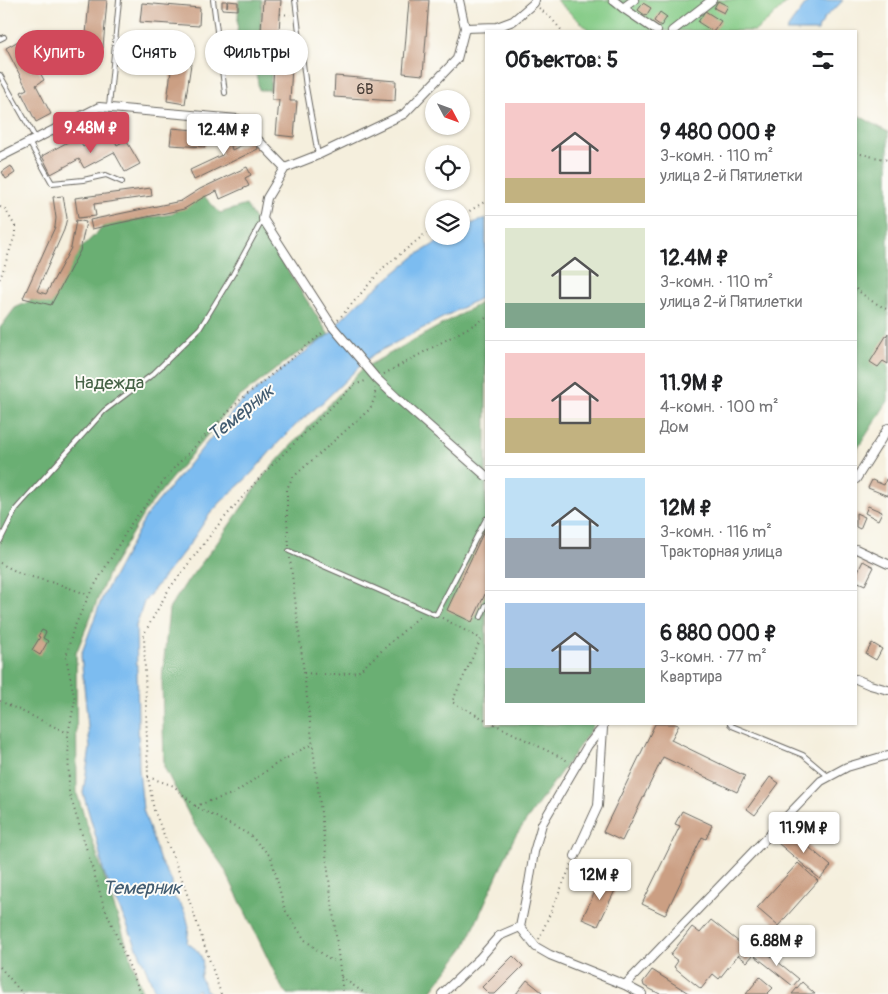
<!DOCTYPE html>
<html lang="ru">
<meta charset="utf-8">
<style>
body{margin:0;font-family:Pangolin,sans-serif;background:#f2f2f2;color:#202124;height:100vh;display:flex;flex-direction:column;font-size:19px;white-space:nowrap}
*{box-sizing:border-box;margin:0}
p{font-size:16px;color:#757577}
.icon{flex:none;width:28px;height:28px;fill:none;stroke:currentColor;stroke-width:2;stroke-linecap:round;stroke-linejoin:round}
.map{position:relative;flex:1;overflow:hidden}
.side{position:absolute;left:485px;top:30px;width:372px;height:695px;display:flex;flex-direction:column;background:#fff;border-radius:0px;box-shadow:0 1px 4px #0004}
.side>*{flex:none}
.top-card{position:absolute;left:15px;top:30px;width:395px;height:45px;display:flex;gap:10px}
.needle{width:32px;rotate:131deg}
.tools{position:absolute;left:425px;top:90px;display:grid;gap:10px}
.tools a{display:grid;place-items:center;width:45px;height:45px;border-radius:50%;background:#fff;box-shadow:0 1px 4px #0004;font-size:25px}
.price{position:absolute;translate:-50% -42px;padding:0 11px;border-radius:5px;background:#fff;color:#222;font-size:16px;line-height:32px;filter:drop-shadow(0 1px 2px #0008)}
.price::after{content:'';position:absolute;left:50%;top:30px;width:15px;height:11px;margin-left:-8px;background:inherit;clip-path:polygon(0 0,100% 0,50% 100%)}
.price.on{background:#d1495b;color:#fff}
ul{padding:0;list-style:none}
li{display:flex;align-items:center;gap:15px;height:125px;padding:0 20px}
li+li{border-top:1px solid #e0e0e0}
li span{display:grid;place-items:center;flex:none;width:140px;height:100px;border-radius:0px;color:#555}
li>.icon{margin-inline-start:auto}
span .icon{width:60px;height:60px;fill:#fffc;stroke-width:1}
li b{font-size:21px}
h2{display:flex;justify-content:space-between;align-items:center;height:60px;padding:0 20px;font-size:21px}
.chip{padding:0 18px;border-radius:22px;background:#fff;box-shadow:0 1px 4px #0004;font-size:18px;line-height:45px}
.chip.on{background:#d1495b;color:#fff}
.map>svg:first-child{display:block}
.green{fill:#84cb86;stroke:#507451}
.forest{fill:#6baf73;stroke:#446648}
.water{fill:#7bbcf0;stroke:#4c6c86}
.building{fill:#cb9f83}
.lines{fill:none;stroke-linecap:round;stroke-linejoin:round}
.service-casing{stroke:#686660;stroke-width:6}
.minor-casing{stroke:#686660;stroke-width:10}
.path{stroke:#686660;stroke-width:2;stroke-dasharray:1 4;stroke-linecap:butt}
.service{stroke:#fff;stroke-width:4}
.minor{stroke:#fff;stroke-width:8}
.labels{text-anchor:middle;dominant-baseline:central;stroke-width:4;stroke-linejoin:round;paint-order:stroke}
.number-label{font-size:15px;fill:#483d36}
.park-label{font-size:18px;fill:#466246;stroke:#fdfcf7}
.water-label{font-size:19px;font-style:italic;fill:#425c71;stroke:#fdfcf7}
</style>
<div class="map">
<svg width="888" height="994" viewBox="0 0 888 994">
<rect width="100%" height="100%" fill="#fdfcf7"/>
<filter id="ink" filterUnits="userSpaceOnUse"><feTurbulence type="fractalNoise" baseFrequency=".02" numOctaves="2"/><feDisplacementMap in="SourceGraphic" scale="10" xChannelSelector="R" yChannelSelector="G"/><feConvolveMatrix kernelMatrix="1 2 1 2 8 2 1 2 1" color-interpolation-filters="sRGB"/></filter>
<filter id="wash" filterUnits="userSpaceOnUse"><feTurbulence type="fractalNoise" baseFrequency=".0096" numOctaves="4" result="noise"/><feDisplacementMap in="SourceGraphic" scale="20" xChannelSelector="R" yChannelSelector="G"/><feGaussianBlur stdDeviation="1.12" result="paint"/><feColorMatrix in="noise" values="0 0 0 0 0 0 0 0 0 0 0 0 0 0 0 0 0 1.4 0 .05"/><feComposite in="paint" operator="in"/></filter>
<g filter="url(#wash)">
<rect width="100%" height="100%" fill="#f5efdd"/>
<path class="green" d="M556 0H789L770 19 755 31H590Z"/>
<path class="forest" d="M239 0H262L260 31 267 32 265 65 272 66 270 90H259C256 68 254 65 236 53Z
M856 114 888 132V401L856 451Z
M201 193 220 213 246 205 329 335 292 357 237 399 166 485 144 513 108 574 76 653 77 794 143 994H0V328L15 308 52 291 76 253 105 225 172 214Z
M486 300V724H594L588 734 514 838 465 947 429 994H288L282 988 224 868 195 826 164 767 162 680 169 609 186 583 217 543 265 474 362 369Z"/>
<path class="water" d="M809 0H843C837 9 825 13 821 25L819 26 818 31H786L792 22Z
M486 218V295L374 354 359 367 324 401 297 424 277 444 250 475 221 502 209 515 189 545 144 602 136 626 139 769 143 809 160 861 172 881V895L181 905 186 915 189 927 187 943C202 952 206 960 200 977L204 984 206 990 212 994H199L198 989 193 994H156L142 959 104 873 97 841 83 793 90 748 81 655 102 598 146 516 240 403 293 361 331 333 340 321 358 303 415 256 447 236H461V228Z"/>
<g id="blocks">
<path class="building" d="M89 0H107L103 48 85 46Z
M263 0H281L279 32H286L284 65 292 66 290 101H297L294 137 276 135 279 100H272L274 64H266L268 31 261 30Z
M409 0H429L423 75 403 73Z
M222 1H227V7L228 1 238 2V10L222 9Z
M718 1 728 6 724 13 714 8Z
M142 3 200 8 199 26 140 22Z
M643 3 651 8 646 16 638 10Z
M705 11 721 21 714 31H712L698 22Z
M660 12 667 17 661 26 654 21Z
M22 39 44 80 36 85 51 114 36 122 21 92 27 89 6 48Z
M175 41 194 44 185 104 167 101Z
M335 76 396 81 395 101 334 97Z
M172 128 206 131 205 147 170 145Z
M110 131 117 145 126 140 140 164 125 172 114 152 84 168 79 159 51 174 42 156 77 137 83 147Z
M227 131 232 150 254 139 258 149 194 180 190 170 222 155 217 133Z
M11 166 15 173 6 179 2 172Z
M247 167 251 175 245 178 249 186 220 199 217 191 204 197 184 209 92 229 90 220 181 201 200 189Z
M151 188 152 196 94 204 96 216 78 218 75 198Z
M63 196 67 218 64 230 37 291 46 294 71 248 76 220 86 222 80 251 51 305 23 298 55 227 56 218 53 197Z
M888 333V364L883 361 878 367 870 362Z
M886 479 888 480V496L868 488 872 480 884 485Z
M868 506 882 512 878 520 865 513Z
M856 513 865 517 860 529 856 527Z
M486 527V592L472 622 447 610Z
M863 561 874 567 865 585 856 581V575Z
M42 630 46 632 43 638 48 641 40 655 32 650 40 637 38 636Z
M872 643 882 649 876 660 866 654Z
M655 724H675L679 725 671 740 745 776 737 792 663 757 622 841 603 832Z
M770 777 779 783 755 815 747 809Z
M682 811 712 825 706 839 702 837 665 915 642 904 680 826 675 824Z
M789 830 831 866 820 879 778 843Z
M798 863 818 881 778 926 757 908Z
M603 875 619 882 598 926 582 919Z
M711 920 754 954 747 962 738 955 719 979 713 974 701 989 674 967 678 961 670 955 692 927 700 933Z
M761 948 799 979 793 986 755 956Z
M513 956 523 966 495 994H489L482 987Z
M652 970 690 994H660L644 986 643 982Z
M760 977 773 988 767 994H746Z
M527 980 542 992 540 994H516Z
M802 982 815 994H792Z"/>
</g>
</g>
<g filter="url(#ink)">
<use href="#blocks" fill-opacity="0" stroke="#686660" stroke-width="1"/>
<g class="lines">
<defs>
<path id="service" d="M213 0 225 93
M295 0 306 87 318 155
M0 39 4 37
M0 75 36 139
M109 107 119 0
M29 142 52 183 83 180 106 175 122 182
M0 541 16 509 104 411 153 374 200 328 233 274 263 219
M289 551 436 615 486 519
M481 617 486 605
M730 724 732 726 803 755 829 777"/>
<path id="minor" d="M613 0 623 8 657 31
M623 8 634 0
M465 28 497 27 513 21 534 3 535 0
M672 31 712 0
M0 157 99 107 238 119 285 168 318 155 404 114 457 59 465 28 459 0
M285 168 267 198 263 219 332 326 376 378 396 397 486 476
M856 479 888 428
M856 549 888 564
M856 679 870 685 888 690
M575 856 598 806 603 728
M520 927 529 883 534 852 542 824 588 745 603 727
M520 927 536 947 550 955 625 985 642 994
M625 985 821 781 847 767 888 755
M442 994 479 959 499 936 520 927"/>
</defs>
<use href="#service" class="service-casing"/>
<use href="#minor" class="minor-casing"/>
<path class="path" d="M539 8 552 19 562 31
M280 14 290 15
M285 49H295
M856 153 888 160
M0 207 5 209 15 226V235L0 279
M461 216 486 201
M856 289 870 300 888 310
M338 320 383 268 425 234 434 229
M384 374 486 318
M289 546 287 520V489L292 478 370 409 375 397V388
M290 558 343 994
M0 563 21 574 61 585 89 595
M442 618 481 639 452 702 486 720
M304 673 335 675 358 672 420 616
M0 701 68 733
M494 724 570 762
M148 777 174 786 195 806 250 835 271 857 285 910 305 940 330 960 338 961
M195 806 235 793 276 764 301 750 313 744
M539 939 572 863
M0 967 23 994
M341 977 366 994
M141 994 104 906 69 792 68 734 75 700 66 657 73 630 89 595 131 524 173 469 239 401 325 331
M221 994 183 882 154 810 148 777 144 634 169 589 219 524 263 474 354 385 368 380"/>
<use href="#service" class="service"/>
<use href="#minor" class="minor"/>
</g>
</g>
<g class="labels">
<g class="number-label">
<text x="365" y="89">6В</text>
</g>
<g class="park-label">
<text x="109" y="383">Надежда</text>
</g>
<g class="water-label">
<text transform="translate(241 413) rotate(-39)">Темерник</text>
<text x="142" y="888">Темерник</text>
</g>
</g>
</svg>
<div class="tools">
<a><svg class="needle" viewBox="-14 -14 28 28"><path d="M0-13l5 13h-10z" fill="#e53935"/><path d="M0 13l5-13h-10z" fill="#757577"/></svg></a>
<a><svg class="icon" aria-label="locate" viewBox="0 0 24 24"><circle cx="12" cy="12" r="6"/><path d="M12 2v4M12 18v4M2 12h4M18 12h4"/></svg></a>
<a><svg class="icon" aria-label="layers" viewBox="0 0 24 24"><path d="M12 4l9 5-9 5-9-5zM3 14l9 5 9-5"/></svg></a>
</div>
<b class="price on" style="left:91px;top:154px">9.48M ₽</b>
<b class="price" style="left:224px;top:156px">12.4M ₽</b>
<b class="price" style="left:804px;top:854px">11.9M ₽</b>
<b class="price" style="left:600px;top:901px">12M ₽</b>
<b class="price" style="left:777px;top:967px">6.88M ₽</b>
<div class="top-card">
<a class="chip on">Купить</a>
<a class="chip">Снять</a>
<a class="chip">Фильтры</a>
</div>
<section class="side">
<h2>Объектов: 5<svg class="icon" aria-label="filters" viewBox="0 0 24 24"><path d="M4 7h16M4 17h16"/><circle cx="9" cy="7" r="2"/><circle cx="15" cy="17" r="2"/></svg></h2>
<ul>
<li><span style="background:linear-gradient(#f6c9c9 75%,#c2b280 0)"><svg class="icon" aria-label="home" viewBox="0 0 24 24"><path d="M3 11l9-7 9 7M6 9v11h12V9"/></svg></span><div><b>9 480 000 ₽</b><p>3-комн. · 110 m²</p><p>улица 2-й Пятилетки</p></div></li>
<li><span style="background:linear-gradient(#dfe7d0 75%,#7fa58c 0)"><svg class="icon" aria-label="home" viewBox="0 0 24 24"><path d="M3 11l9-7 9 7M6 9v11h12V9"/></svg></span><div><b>12.4M ₽</b><p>3-комн. · 110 m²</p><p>улица 2-й Пятилетки</p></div></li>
<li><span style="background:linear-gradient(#f6c9c9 65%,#c2b280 0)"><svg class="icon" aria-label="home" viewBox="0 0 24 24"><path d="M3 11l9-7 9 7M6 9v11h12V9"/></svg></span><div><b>11.9M ₽</b><p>4-комн. · 100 m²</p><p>Дом</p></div></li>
<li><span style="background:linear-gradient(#bfe0f5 60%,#9aa5b1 0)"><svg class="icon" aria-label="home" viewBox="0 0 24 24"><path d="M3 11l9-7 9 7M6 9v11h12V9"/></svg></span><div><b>12M ₽</b><p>3-комн. · 116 m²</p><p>Тракторная улица</p></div></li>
<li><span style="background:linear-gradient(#a9c7e8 65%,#7fa58c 0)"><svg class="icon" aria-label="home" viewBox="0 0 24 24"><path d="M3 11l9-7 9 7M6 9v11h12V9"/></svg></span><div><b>6 880 000 ₽</b><p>3-комн. · 77 m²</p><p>Квартира</p></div></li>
</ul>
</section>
</div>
